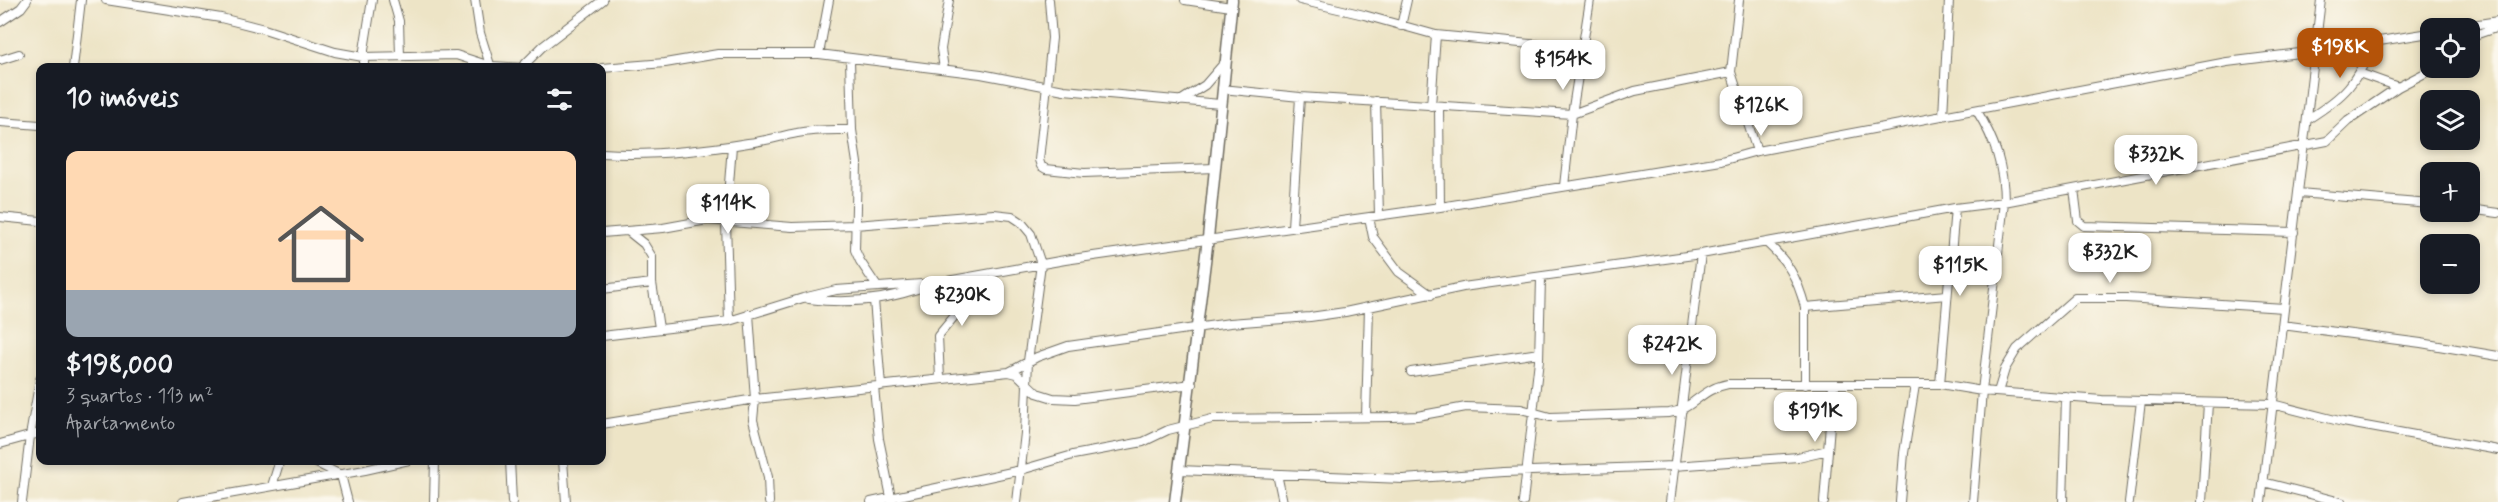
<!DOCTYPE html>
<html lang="pt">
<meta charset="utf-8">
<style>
body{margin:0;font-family:Mynerve,sans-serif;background:#242831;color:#f1f3f6;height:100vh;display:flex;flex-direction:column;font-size:22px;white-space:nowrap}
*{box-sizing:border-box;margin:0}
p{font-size:20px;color:#9ea1a6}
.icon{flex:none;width:33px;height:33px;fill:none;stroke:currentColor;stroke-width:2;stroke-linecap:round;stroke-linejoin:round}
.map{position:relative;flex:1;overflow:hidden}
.panel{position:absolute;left:36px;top:63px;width:570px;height:402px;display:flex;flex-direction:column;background:#171b24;border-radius:12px;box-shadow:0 3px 9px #0003}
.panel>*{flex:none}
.tools{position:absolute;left:2420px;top:18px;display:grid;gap:12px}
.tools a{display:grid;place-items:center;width:60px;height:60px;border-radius:12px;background:#171b24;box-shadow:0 3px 9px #0003;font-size:30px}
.price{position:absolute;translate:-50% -51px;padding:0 14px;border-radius:12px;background:#fff;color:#222;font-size:20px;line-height:39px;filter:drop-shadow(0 2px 3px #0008)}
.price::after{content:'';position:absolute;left:50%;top:36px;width:18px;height:14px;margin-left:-9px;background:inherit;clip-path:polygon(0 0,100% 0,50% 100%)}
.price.selected{background:#b45309;color:#fff}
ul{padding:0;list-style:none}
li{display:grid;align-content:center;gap:12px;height:318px;padding:0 30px}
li+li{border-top:2px solid #363941}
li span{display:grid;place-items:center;height:186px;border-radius:12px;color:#555}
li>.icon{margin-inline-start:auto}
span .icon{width:108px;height:108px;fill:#fffc;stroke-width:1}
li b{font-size:26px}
h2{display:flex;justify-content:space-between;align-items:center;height:72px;padding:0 30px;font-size:26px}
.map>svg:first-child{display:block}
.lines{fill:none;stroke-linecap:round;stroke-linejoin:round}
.minor-casing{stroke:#6f6c61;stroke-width:10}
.tertiary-casing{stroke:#6f6c61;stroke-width:13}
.minor{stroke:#fff;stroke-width:8}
.tertiary{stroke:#fff;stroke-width:10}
</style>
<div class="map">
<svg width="2498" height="502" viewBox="0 0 2498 502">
<rect width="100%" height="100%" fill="#fbf7ec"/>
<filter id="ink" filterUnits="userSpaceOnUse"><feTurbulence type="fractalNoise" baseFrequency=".0167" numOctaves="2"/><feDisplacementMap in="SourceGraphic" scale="12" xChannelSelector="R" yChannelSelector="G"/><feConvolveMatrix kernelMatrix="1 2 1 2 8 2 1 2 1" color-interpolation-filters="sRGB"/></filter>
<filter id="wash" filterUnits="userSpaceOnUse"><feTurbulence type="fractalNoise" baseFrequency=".008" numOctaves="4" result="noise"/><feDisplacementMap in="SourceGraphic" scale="24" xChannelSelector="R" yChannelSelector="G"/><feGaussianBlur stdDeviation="1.35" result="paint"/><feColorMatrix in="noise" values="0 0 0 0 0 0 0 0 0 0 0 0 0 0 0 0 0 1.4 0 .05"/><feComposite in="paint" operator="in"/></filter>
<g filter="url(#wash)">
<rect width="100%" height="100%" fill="#ede4c6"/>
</g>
<g filter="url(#ink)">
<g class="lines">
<defs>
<path id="minor" d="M106 0 221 18 264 29 335 52 363 57 456 55 490 66 527 68
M393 0 399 21 400 56
M475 0 480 33 491 68
M1049 0 1052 38 1039 160 1041 166 1046 169 1084 173 1215 168
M1185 0 1231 7
M1300 0 1364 15 1436 35 1431 106
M0 22 21 8 27 0
M1401 26 1407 0
M2453 28 2498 21
M1436 35 1583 49
M2469 37 2498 27
M819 54 829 0
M0 60 19 54
M850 60 852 130 857 163 855 250 860 261 876 285
M522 67 542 47 603 0
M73 68 81 0
M364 68V50L372 0
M602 68 665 63 718 54H819L981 74 1064 90 1220 104
M944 69 941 49 949 0
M1731 72 1739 0
M2359 73 2398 87
M1222 89 1300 97 1572 114 1635 91 1731 72 1757 151
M1180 101 1205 85 1225 62
M1376 101 1379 215
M1439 106 1440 207
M1943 116 1949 0
M2308 119C2348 94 2354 84 2375 42
M0 122 40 125
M602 153C649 156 700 151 748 143 765 141 781 136 797 133 815 129 834 130 852 130
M1564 186 1572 114 1590 0
M2074 189 2078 221 2084 226 2294 232
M2299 193 2430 204
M2469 209 2498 213
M0 217 40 221
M1369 217 1373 237 1399 272 1431 295
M1292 227 1300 97
M629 232 644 244 652 257V283L659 328
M602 233 663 228 707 220 792 227 855 225 994 214 1012 216 1021 222 1031 234 1041 264 1028 361 1025 433 1017 502
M1766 242C1788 262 1797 277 1805 307V385
M602 289 652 283
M809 299C850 305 887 300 926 286
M874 300 881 386
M1805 307 1947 295
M749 314 755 399 753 420 768 477 769 502
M729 321 726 222 732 146
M2282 325 2421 343 2498 356
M602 336 729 321 803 298 836 290 936 283 1065 260 1440 207 1721 161 1757 151 2227 62 2316 51 2430 33
M1009 372 1017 374 1037 393 1053 398 1075 399 1192 384
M1411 372 1539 353
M940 379 938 336 967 301 969 277
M1940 384 1955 208
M874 387 879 439 892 502
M1998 392 2005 369 2017 349 2075 298H2126L2284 308
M1366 417 1369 307
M602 424 755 399 1009 372 1037 357 1068 346 1230 323 1310 317 1345 312 1463 287 1701 254 1955 208 2004 202 2327 141 2348 121 2398 87 2425 73 2430 63
M0 444 40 433
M310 460 341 475 348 502
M510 460 512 502
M563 460 566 502
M1179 470 1403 479 1504 472 1674 466 1798 457 1828 450
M1277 474 1283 502
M2263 482 2341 502
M272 486 280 460
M22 502 30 436 40 379
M183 502 365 470 409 460
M434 502 435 460
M871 502 1021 470 1073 455 1143 442 1168 430 1212 419 1393 417 1417 416 1466 407 1521 409 1550 417 1669 413C1693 410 1700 389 1728 384H1940L1982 391 2102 400 2272 404 2343 422 2498 450
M1523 502 1539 360 1541 278
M1670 502 1701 254
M1824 502 1833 386
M1900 502 1904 453 1915 385
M1973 502 1982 391 2004 202C2004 167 1995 140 1977 111
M2063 502 2066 397
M2129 502 2141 401
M2202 502 2208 403
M2261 502 2321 0"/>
<path id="tertiary" d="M1175 502 1208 238 1232 0"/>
</defs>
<use href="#minor" class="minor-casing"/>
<use href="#tertiary" class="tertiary-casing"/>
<use href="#minor" class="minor"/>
<use href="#tertiary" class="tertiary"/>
</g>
</g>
</svg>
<div class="tools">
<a><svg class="icon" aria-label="locate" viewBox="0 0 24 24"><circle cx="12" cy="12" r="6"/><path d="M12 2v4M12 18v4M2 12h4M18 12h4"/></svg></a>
<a><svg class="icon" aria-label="layers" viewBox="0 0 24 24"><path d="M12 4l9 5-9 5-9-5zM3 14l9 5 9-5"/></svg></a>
<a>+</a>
<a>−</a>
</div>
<b class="price selected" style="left:2340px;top:79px">$198K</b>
<b class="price" style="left:1563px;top:91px">$154K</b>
<b class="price" style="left:1761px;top:137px">$126K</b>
<b class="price" style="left:2156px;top:186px">$332K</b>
<b class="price" style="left:728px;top:235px">$114K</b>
<b class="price" style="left:2110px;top:284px">$332K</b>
<b class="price" style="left:1960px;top:297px">$115K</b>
<b class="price" style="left:962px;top:327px">$230K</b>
<b class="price" style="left:1672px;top:376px">$242K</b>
<b class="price" style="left:1815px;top:443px">$191K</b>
<section class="panel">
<h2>10 imóveis<svg class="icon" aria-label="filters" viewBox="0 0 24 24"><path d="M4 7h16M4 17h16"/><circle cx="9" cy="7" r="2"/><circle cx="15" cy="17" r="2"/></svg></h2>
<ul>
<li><span style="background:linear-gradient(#ffd9b3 75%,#9aa5b1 0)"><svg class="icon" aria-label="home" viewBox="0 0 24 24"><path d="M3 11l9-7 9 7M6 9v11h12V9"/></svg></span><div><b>$198,000</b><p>3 quartos · 113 m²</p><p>Apartamento</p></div></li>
</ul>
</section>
</div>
